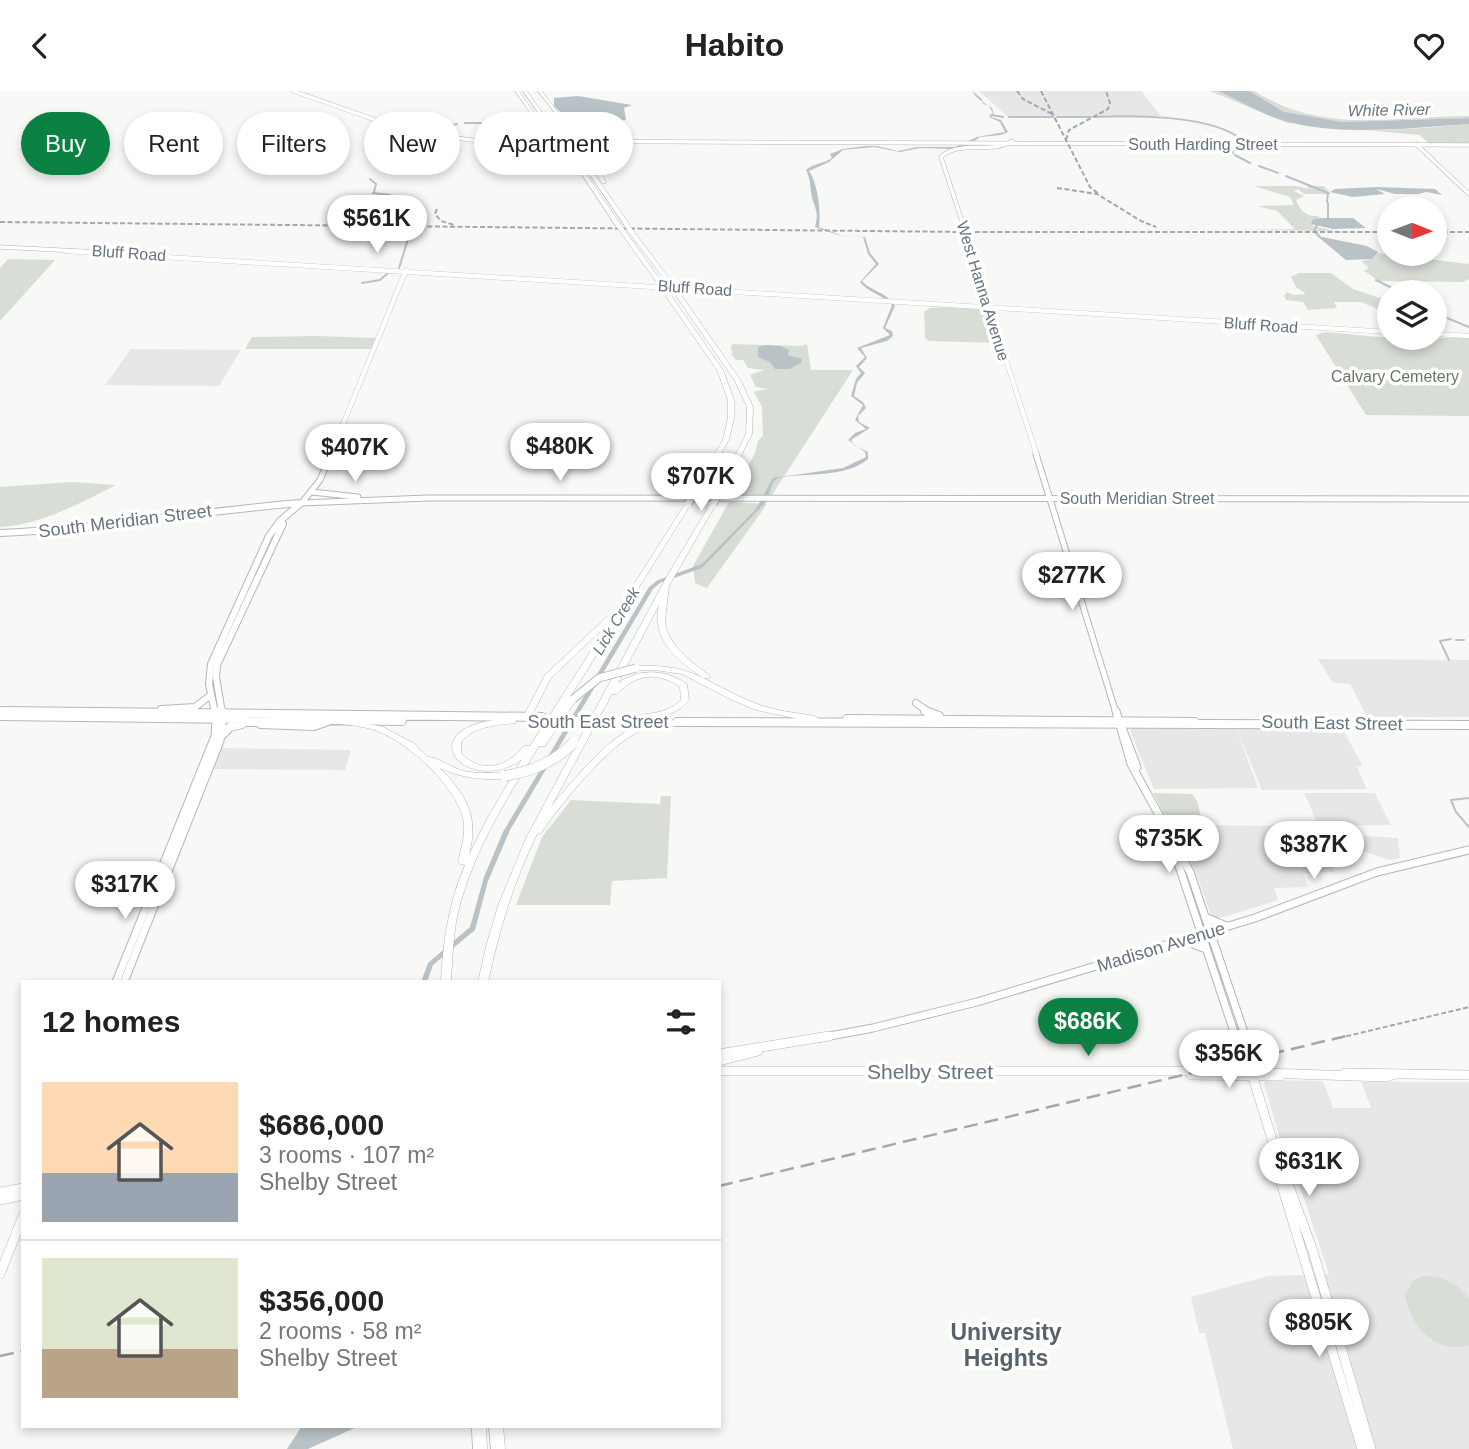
<!DOCTYPE html>
<meta charset="utf-8">
<style>
body{margin:0;font-family:Helvetica,sans-serif;background:#f6f6f6;color:#222;height:100vh;display:flex;flex-direction:column;font-size:26px;white-space:nowrap}
*{box-sizing:border-box;margin:0}
p{font-size:23px;color:#767676}
.icon{flex:none;width:38px;height:38px;fill:none;stroke:currentColor;stroke-width:2;stroke-linecap:round;stroke-linejoin:round}
.map{position:relative;flex:1;overflow:hidden}
.details{position:absolute;left:21px;top:889px;width:700px;height:448px;display:flex;flex-direction:column;background:#fff;border-radius:0px;box-shadow:0 4px 10px #0003}
.details>*{flex:none}
.guide{position:absolute;left:21px;top:21px;width:700px;height:63px;display:flex;gap:14px}
.needle{width:46px;rotate:91deg}
.controls{position:absolute;left:1377px;top:105px;display:grid;gap:14px}
.controls a{display:grid;place-items:center;width:70px;height:70px;border-radius:50%;background:#fff;box-shadow:0 4px 10px #0003;font-size:35px}
.price{position:absolute;translate:-50% -60px;padding:0 16px;border-radius:24px;background:#fff;color:#222;font-size:23px;line-height:46px;filter:drop-shadow(0 2px 4px #0008)}
.price::after{content:'';position:absolute;left:50%;top:42px;width:21px;height:16px;margin-left:-10px;background:inherit;clip-path:polygon(0 0,100% 0,50% 100%)}
.price.current{background:#0b8043;color:#fff}
ul{padding:0;list-style:none}
li{display:flex;align-items:center;gap:21px;height:175px;padding:0 21px}
li+li{border-top:2px solid #e0e0e0}
li span{display:grid;place-items:center;flex:none;width:196px;height:140px;border-radius:0px;color:#555}
li>.icon{margin-inline-start:auto}
span .icon{width:84px;height:84px;fill:#fffc;stroke-width:1}
li b{font-size:30px}
h2{display:flex;justify-content:space-between;align-items:center;height:84px;padding:0 21px;font-size:30px}
.pill{padding:0 24px;border-radius:32px;background:#fff;box-shadow:0 4px 10px #0003;font-size:24px;line-height:63px}
.pill.current{background:#0b8043;color:#fff}
header{display:flex;justify-content:space-between;align-items:center;height:91px;padding:0 21px;background:#fff;font-size:32px;font-weight:700}
.map>svg:first-child{display:block}
.built{fill:#e6e7e6}
.green{fill:#d8ddd6}
.water{fill:#b9c3c7}
.lines{fill:none;stroke-linecap:round;stroke-linejoin:round}
.stream{stroke:#b9c3c7;stroke-width:2}
.secondary-far4-casing{stroke:#b2b8bc;stroke-width:4.5}
.secondary-far3-casing{stroke:#b2b8bc;stroke-width:5}
.secondary-far2-casing{stroke:#b2b8bc;stroke-width:7}
.secondary-far1-casing{stroke:#b2b8bc;stroke-width:9}
.secondary-casing{stroke:#b2b8bc;stroke-width:10}
.primary-far2-casing{stroke:#b4b8bb;stroke-width:4.5}
.primary-far1-casing{stroke:#b4b8bb;stroke-width:8}
.primary-casing{stroke:#b4b8bb;stroke-width:10}
.motorway-casing{stroke:#b3b7ba;stroke-width:1}
.secondary-far4{stroke:#fff;stroke-width:3.5}
.secondary-far3{stroke:#fff;stroke-width:4.5}
.secondary-far2{stroke:#fff;stroke-width:5}
.secondary-far1{stroke:#fff;stroke-width:7}
.secondary{stroke:#fff;stroke-width:9}
.primary-far2{stroke:#fff;stroke-width:3.5}
.primary-far1{stroke:#fff;stroke-width:6}
.primary{stroke:#fff;stroke-width:8}
.motorway{fill:#fff;fill-rule:evenodd}
.rail-far1{stroke:#a2a8ad;stroke-width:2;stroke-dasharray:5 2.5;stroke-linecap:butt}
.rail{stroke:#a2a8ad;stroke-width:2.5;stroke-dasharray:14 7;stroke-linecap:butt}
.primary-bridge-casing{stroke:#b4b8bb;stroke-width:10;stroke-linecap:butt}
.motorway-bridge-far3-casing{stroke:#b3b7ba;stroke-width:5;stroke-linecap:butt}
.motorway-bridge-far2-casing{stroke:#b3b7ba;stroke-width:7;stroke-linecap:butt}
.motorway-bridge-far1-casing{stroke:#b3b7ba;stroke-width:9;stroke-linecap:butt}
.motorway-bridge-casing{stroke:#b3b7ba;stroke-width:11;stroke-linecap:butt}
.primary-bridge{stroke:#fff;stroke-width:8}
.motorway-bridge-far3{stroke:#fff;stroke-width:4.5}
.motorway-bridge-far2{stroke:#fff;stroke-width:6}
.motorway-bridge-far1{stroke:#fff;stroke-width:7}
.motorway-bridge{stroke:#fff;stroke-width:10}
.labels{text-anchor:middle;dominant-baseline:central;stroke-width:7;stroke-linejoin:round;paint-order:stroke}
.far-water-label{font-size:16px;font-style:italic;fill:#67797f;stroke:#fff}
.far-street-label{font-size:16px;fill:#66747e;stroke:#fff}
.far-park-label{font-size:16px;fill:#687765;stroke:#fff}
.street-label{font-size:18px;fill:#66747e;stroke:#fff}
.near-street-label{font-size:21px;fill:#66747e;stroke:#fff}
.near-neighbourhood-label{font-size:23px;font-weight:bold;fill:#58626a;stroke:#fff}
</style>
<header><svg class="icon" aria-label="back" viewBox="0 0 24 24"><path d="M15 5l-7 7 7 7"/></svg>Habito<svg class="icon" aria-label="heart" viewBox="0 0 24 24"><path d="M12 20l-8-8c-3-5 5-10 8-4 3-6 11-1 8 4z"/></svg></header>
<div class="map">
<svg width="1469" height="1358" viewBox="0 0 1469 1358">
<rect width="100%" height="100%" fill="#f8f8f6"/>
<path class="built" d="M979 0H1141L1161 25 1008 26Z
M131 258H132L241 259 219 295 105 294Z
M1318 568 1469 569V626H1367L1350 593 1333 592Z
M1135 636 1236 637 1258 697 1154 698 1130 640Z
M1241 637H1331L1344 641 1363 675 1357 676 1367 698 1262 699 1237 639Z
M222 657 351 659 345 679 213 678Z
M1304 702H1375L1391 734 1319 735Z
M1193 734 1315 735 1335 781 1303 782 1308 796 1274 797 1278 809 1224 826H1212L1190 767 1175 736Z
M1365 745 1398 747 1400 767 1389 769 1357 758Z
M1267 989 1323 990 1333 1017H1371L1361 991H1469V1358H1233L1205 1242H1199L1191 1206 1268 1185 1329 1183 1296 1083 1283 1059 1264 992Z"/>
<path class="green" d="M1210 0H1218C1239 9 1259 22 1281 29 1339 46 1410 38 1469 33V53H1429L1420 44 1287 32Z
M1249 0H1254C1325 44 1391 25 1469 25V27L1342 31C1311 28 1272 25 1249 0Z
M1254 95H1296L1309 98 1307 95H1324L1331 103H1304L1298 98 1294 100 1304 105 1296 109C1301 121 1305 125 1318 125L1320 127 1311 130 1313 135 1335 140 1242 139 1295 138 1277 120 1257 115 1294 114 1290 106Z
M1377 162 1469 173V188L1463 191 1379 190 1363 179H1367L1368 176 1361 170 1372 168Z
M8 168 55 169 0 230V177Z
M1299 182H1331L1353 198 1389 210V223L1361 211H1334L1337 217 1308 219 1303 211 1286 209 1284 205 1287 201 1293 204 1306 203 1296 196 1291 186Z
M946 216 986 218 998 252 928 250 925 246 924 221 930 217Z
M1325 241 1390 247H1469V325L1366 324 1316 244Z
M318 245 376 247 371 258H245L252 246Z
M732 253 802 255 807 253 811 279H853L772 404H733L755 362 758 350 763 345 762 316 754 301 767 298 756 296 750 284 765 279 748 277 743 269H736L731 263 733 261 731 259Z
M72 391 116 394C80 412 41 434 0 436V396Z
M729 411 767 413 707 497 695 492 693 475Z
M1153 702 1192 703 1197 710 1203 732H1169Z
M661 705H671L667 787 612 790 610 814H516L542 746 571 709 660 713Z
M1423 1185C1442 1185 1459 1192 1469 1209V1254C1435 1264 1410 1235 1405 1203L1414 1189Z"/>
<path class="water" d="M972 0 982 8V12L992 17 994 23 991 26 1001 29 1008 41 1001 44 980 46 969 54 951 58 920 57 900 61 874 56 843 59 829 71 809 80C818 93 821 120 819 136L840 144 865 146 870 162 879 173 862 190C872 201 887 201 895 215L885 237 892 240 893 245 887 250 861 257 867 267 859 276 865 282 857 292 854 305 863 311 866 317 858 325 859 331 870 337 851 349 854 354 868 361V368C844 388 806 381 778 387L773 391 766 411 702 477 660 492 653 498 510 739 488 790 475 839 433 874 427 891H421L428 872 470 836 484 786 503 741 649 496 658 489 702 473 756 418 773 387 843 377 866 366 865 361 848 349 855 342 866 338 855 329 863 314 851 305 856 288 861 282 856 275 865 266 857 257 890 244 883 237 892 214C883 204 867 201 860 191L876 173 868 163 863 146 838 144 815 136C820 119 813 116 811 101 810 91 810 88 806 79 814 72 823 73 832 67L830 63 843 58 865 55H877L898 60 917 56H955L977 46 1005 41 1000 31 989 26 993 22C988 11 977 10 972 0Z
M1218 0H1249L1284 21 1342 31 1469 27V33C1410 37 1339 46 1281 29 1259 22 1239 9 1218 0Z
M578 5 632 14 624 17 626 29C598 34 571 34 554 15V7Z
M1377 96 1435 98 1442 104 1426 101 1418 103H1395L1376 98 1385 103 1353 106 1330 101 1335 98Z
M1320 127H1353L1366 137 1333 138 1311 133 1312 129Z
M1317 145 1367 155 1378 161 1372 168 1346 169Z
M767 254 780 255 789 259 788 264 802 268 801 272 790 278H775L770 271 758 266V256Z
M302 1335H359L308 1358H287Z"/>
<g class="lines">
<path class="stream" d="M991 24 1003 26
M1009 26H1053
M1057 26H1091
M1094 26C1133 24 1203 24 1237 45L1232 51
M465 32H537
M419 41 457 33
M402 48 407 44
M1232 54 1233 62
M1235 64 1250 72
M1259 75 1278 82
M1286 85 1328 102 1327 111
M370 88 376 93 374 101
M373 102 390 104
M390 105 388 124 392 135
M1328 112V128
M1317 134 1314 140 1320 146
M395 137 409 145 399 177
M1376 189 1400 201
M362 192 380 189 389 181
M1435 222 1469 236
M1456 549H1464
M1449 569 1440 550 1451 548
M1469 707 1451 709 1456 721 1469 736"/>
<defs>
<path id="secondary-far4" d="M1416 53 1469 103
M0 156 98 161
M972 161 941 66C961 48 990 64 1012 50"/>
<path id="secondary-far3" d="M66 160 1390 241
M971 160 1037 365
M1435 243 1469 245
M330 365 406 179"/>
<path id="secondary-far2" d="M1036 363 1116 622
M312 401 358 406
M304 409 320 389 331 363
M301 412 428 407 1469 408"/>
<path id="secondary-far1" d="M1116 620 1131 673 1190 781 1246 947
M1121 634 1137 676
M1178 762 1177 769 1236 947
M1205 826 1226 835
M1185 850 1206 858
M116 891 215 645 216 628
M124 891 220 650 223 628
M819 947 873 937 977 911 1255 827 1377 781 1469 759"/>
<path id="secondary" d="M1235 945 1245 975 1251 980 1274 1055 1312 1157 1371 1358
M1245 945 1255 976 1251 980
M719 963 829 945
M719 970 758 960
M719 980H1201L1297 983
M1345 982 1469 984
M1295 983 1386 986 1396 983
M1191 984 1281 985
M1274 1060 1279 1085 1362 1358
M0 1101 23 1097
M0 1109 23 1104
M0 1183 23 1125"/>
<path id="primary-far2" d="M293 0 410 41 479 50 1469 54"/>
<path id="primary-far1" d="M0 442C101 438 200 420 301 412
M916 612 930 622
M161 618 195 616 211 604
M0 620 149 622
M215 622 209 593 211 573 269 445 280 430 301 412
M222 622 216 586 217 574 283 433"/>
<path id="primary" d="M0 620 542 626
M215 620 216 625
M222 620 223 626
M925 620 939 625
M0 625 244 628
M260 628 402 630
M847 628 1195 631
M606 630 665 631
M239 631H266
M677 631 1469 634
M261 633 314 635 328 630
M222 644 230 636 242 633"/>
<path id="motorway" d="M515 0H519L542 33 539 53 541 57 559 65 578 80V82H574C558 65 539 58 516 54L518 52 536 55 535 53 538 33Z
M523 0H527L563 51H559Z
M538 0H542C569 38 578 43 624 50L622 52 594 48 597 54 596 72 606 92H602L592 72 593 54 589 47 572 39 563 32Z
M569 53H573L630 134 629 135H625Z
M563 55H567L621 134 620 135H616Z
M620 138H624L662 191V193H658L619 139Z
M628 138H632L672 191V193H668L628 140Z
M664 196 666 197 723 279 734 309V327L729 349 697 402 694 404 691 402 723 349 728 327V309L717 279 661 198Z
M675 197 677 198 741 290 753 316 752 343 722 402 719 404 716 402 746 343 747 316 735 290 672 199Z
M688 411 691 413 567 611 570 606H576L577 608 545 655H539C505 710 469 767 456 831 453 851 452 871 451 891H441C443 850 449 811 465 774L460 773 458 771C461 759 465 746 464 733 461 699 408 651 377 640 364 635 348 634 334 632L330 629 334 626 383 636 415 653 428 666C438 666 451 677 464 680 478 683 493 681 508 683L509 685 508 687 505 688C482 689 461 687 440 677 467 705 479 725 469 764L487 728 522 668C477 702 421 655 473 634 486 629 499 629 512 627L515 628 516 630 515 632C495 635 476 634 461 651V662C482 684 507 676 524 655H530L608 533 551 587 531 626 527 629 524 628 523 626 545 584 610 523H615L685 413Z
M713 411 716 413 669 495 665 529 666 538 674 553 687 567 710 585 709 587H703L738 605 762 615 783 620 815 625 819 628 815 631 799 628 756 619 732 609 682 583 655 579H633L632 577 633 575H636C660 574 681 576 703 587 676 567 652 551 659 514L618 592C640 577 665 578 687 593L689 609C675 626 656 627 635 630L632 629 631 627 632 625C650 622 667 623 681 609L680 596C657 580 636 583 617 603H612L551 716C570 692 608 647 636 635 650 630 665 630 680 629L684 632 680 635C667 635 653 634 642 639 609 653 561 713 541 742L537 743C514 790 499 839 488 891H478L487 852 498 815 526 747 666 487 710 413Z
M472 1335H486L487 1358H473Z
M489 1335H503L505 1358H491Z"/>
</defs>
<use href="#secondary-far4" class="secondary-far4-casing"/>
<use href="#secondary-far3" class="secondary-far3-casing"/>
<use href="#secondary-far2" class="secondary-far2-casing"/>
<use href="#secondary-far1" class="secondary-far1-casing"/>
<use href="#secondary" class="secondary-casing"/>
<use href="#primary-far2" class="primary-far2-casing"/>
<use href="#primary-far1" class="primary-far1-casing"/>
<use href="#primary" class="primary-casing"/>
<use href="#motorway" class="motorway-casing"/>
<use href="#secondary-far4" class="secondary-far4"/>
<use href="#secondary-far3" class="secondary-far3"/>
<use href="#secondary-far2" class="secondary-far2"/>
<use href="#secondary-far1" class="secondary-far1"/>
<use href="#secondary" class="secondary"/>
<use href="#primary-far2" class="primary-far2"/>
<use href="#primary-far1" class="primary-far1"/>
<use href="#primary" class="primary"/>
<use href="#motorway" class="motorway"/>
<path class="rail-far1" d="M1017 0 1023 8 1052 23
M1041 0 1090 96 1099 103
M1066 49 1069 39 1108 18 1110 12 1106 0
M1057 97 1097 103 1141 130 1156 136
M437 118 435 123 441 130 454 134
M0 131 964 141H1390
M1435 141H1469
M1339 947 1469 916"/>
<path class="rail" d="M719 1095 1346 945
M0 1265 23 1260"/>
<defs>
<path id="primary-bridge" d="M539 630H606"/>
<path id="motorway-bridge-far3" d="M561 50 564 54
M618 134 622 139
M627 134 630 139"/>
<path id="motorway-bridge-far2" d="M660 192 664 198
M670 192 675 199"/>
<path id="motorway-bridge-far1" d="M688 413 694 402
M713 413 719 402
M573 608 599 587 636 577"/>
<path id="motorway-bridge" d="M505 685C532 680 555 671 574 651"/>
</defs>
<use href="#primary-bridge" class="primary-bridge-casing"/>
<use href="#motorway-bridge-far3" class="motorway-bridge-far3-casing"/>
<use href="#motorway-bridge-far2" class="motorway-bridge-far2-casing"/>
<use href="#motorway-bridge-far1" class="motorway-bridge-far1-casing"/>
<use href="#motorway-bridge" class="motorway-bridge-casing"/>
<use href="#primary-bridge" class="primary-bridge"/>
<use href="#motorway-bridge-far3" class="motorway-bridge-far3"/>
<use href="#motorway-bridge-far2" class="motorway-bridge-far2"/>
<use href="#motorway-bridge-far1" class="motorway-bridge-far1"/>
<use href="#motorway-bridge" class="motorway-bridge"/>
</g>
<g class="labels">
<g class="far-water-label">
<text transform="translate(1389 19) rotate(-1)">White River</text>
<text transform="translate(616 530) rotate(-59)">Lick Creek</text>
</g>
<g class="far-street-label">
<text x="1203" y="53">South Harding Street</text>
<text transform="translate(129 162) rotate(4)">Bluff Road</text>
<text transform="translate(695 197) rotate(4)">Bluff Road</text>
<text transform="translate(983 200) rotate(73)">West Hanna Avenue</text>
<text transform="translate(1261 234) rotate(4)">Bluff Road</text>
<text x="1137" y="407">South Meridian Street</text>
</g>
<g class="far-park-label">
<text x="1395" y="285">Calvary Cemetery</text>
</g>
<g class="street-label">
<text transform="translate(125 430) rotate(-7)">South Meridian Street</text>
<text x="598" y="631">South East Street</text>
<text transform="translate(1332 632) rotate(1)">South East Street</text>
<text transform="translate(1161 856) rotate(-17)">Madison Avenue</text>
</g>
<g class="near-street-label">
<text x="930" y="980">Shelby Street</text>
</g>
<g class="near-neighbourhood-label">
<text x="1006" y="1241">University<tspan x="1006" dy="26">Heights</tspan></text>
</g>
</g>
</svg>
<div class="controls">
<a><svg class="needle" viewBox="-14 -14 28 28"><path d="M0-13l5 13h-10z" fill="#e53935"/><path d="M0 13l5-13h-10z" fill="#767676"/></svg></a>
<a><svg class="icon" aria-label="layers" viewBox="0 0 24 24"><path d="M12 4l9 5-9 5-9-5zM3 14l9 5 9-5"/></svg></a>
</div>
<b class="price" style="left:377px;top:164px">$561K</b>
<b class="price" style="left:560px;top:392px">$480K</b>
<b class="price" style="left:355px;top:393px">$407K</b>
<b class="price" style="left:701px;top:422px">$707K</b>
<b class="price" style="left:1072px;top:521px">$277K</b>
<b class="price" style="left:1169px;top:784px">$735K</b>
<b class="price" style="left:1314px;top:790px">$387K</b>
<b class="price" style="left:125px;top:830px">$317K</b>
<b class="price current" style="left:1088px;top:967px">$686K</b>
<b class="price" style="left:1229px;top:999px">$356K</b>
<b class="price" style="left:1309px;top:1107px">$631K</b>
<b class="price" style="left:1319px;top:1268px">$805K</b>
<div class="guide">
<a class="pill current">Buy</a>
<a class="pill">Rent</a>
<a class="pill">Filters</a>
<a class="pill">New</a>
<a class="pill">Apartment</a>
</div>
<section class="details">
<h2>12 homes<svg class="icon" aria-label="filters" viewBox="0 0 24 24"><path d="M4 7h16M4 17h16"/><circle cx="9" cy="7" r="2"/><circle cx="15" cy="17" r="2"/></svg></h2>
<ul>
<li><span style="background:linear-gradient(#ffd9b3 65%,#9aa5b1 0)"><svg class="icon" aria-label="home" viewBox="0 0 24 24"><path d="M3 11l9-7 9 7M6 9v11h12V9"/></svg></span><div><b>$686,000</b><p>3 rooms · 107 m²</p><p>Shelby Street</p></div></li>
<li><span style="background:linear-gradient(#dfe7d0 65%,#b9a48a 0)"><svg class="icon" aria-label="home" viewBox="0 0 24 24"><path d="M3 11l9-7 9 7M6 9v11h12V9"/></svg></span><div><b>$356,000</b><p>2 rooms · 58 m²</p><p>Shelby Street</p></div></li>
</ul>
</section>
</div>
